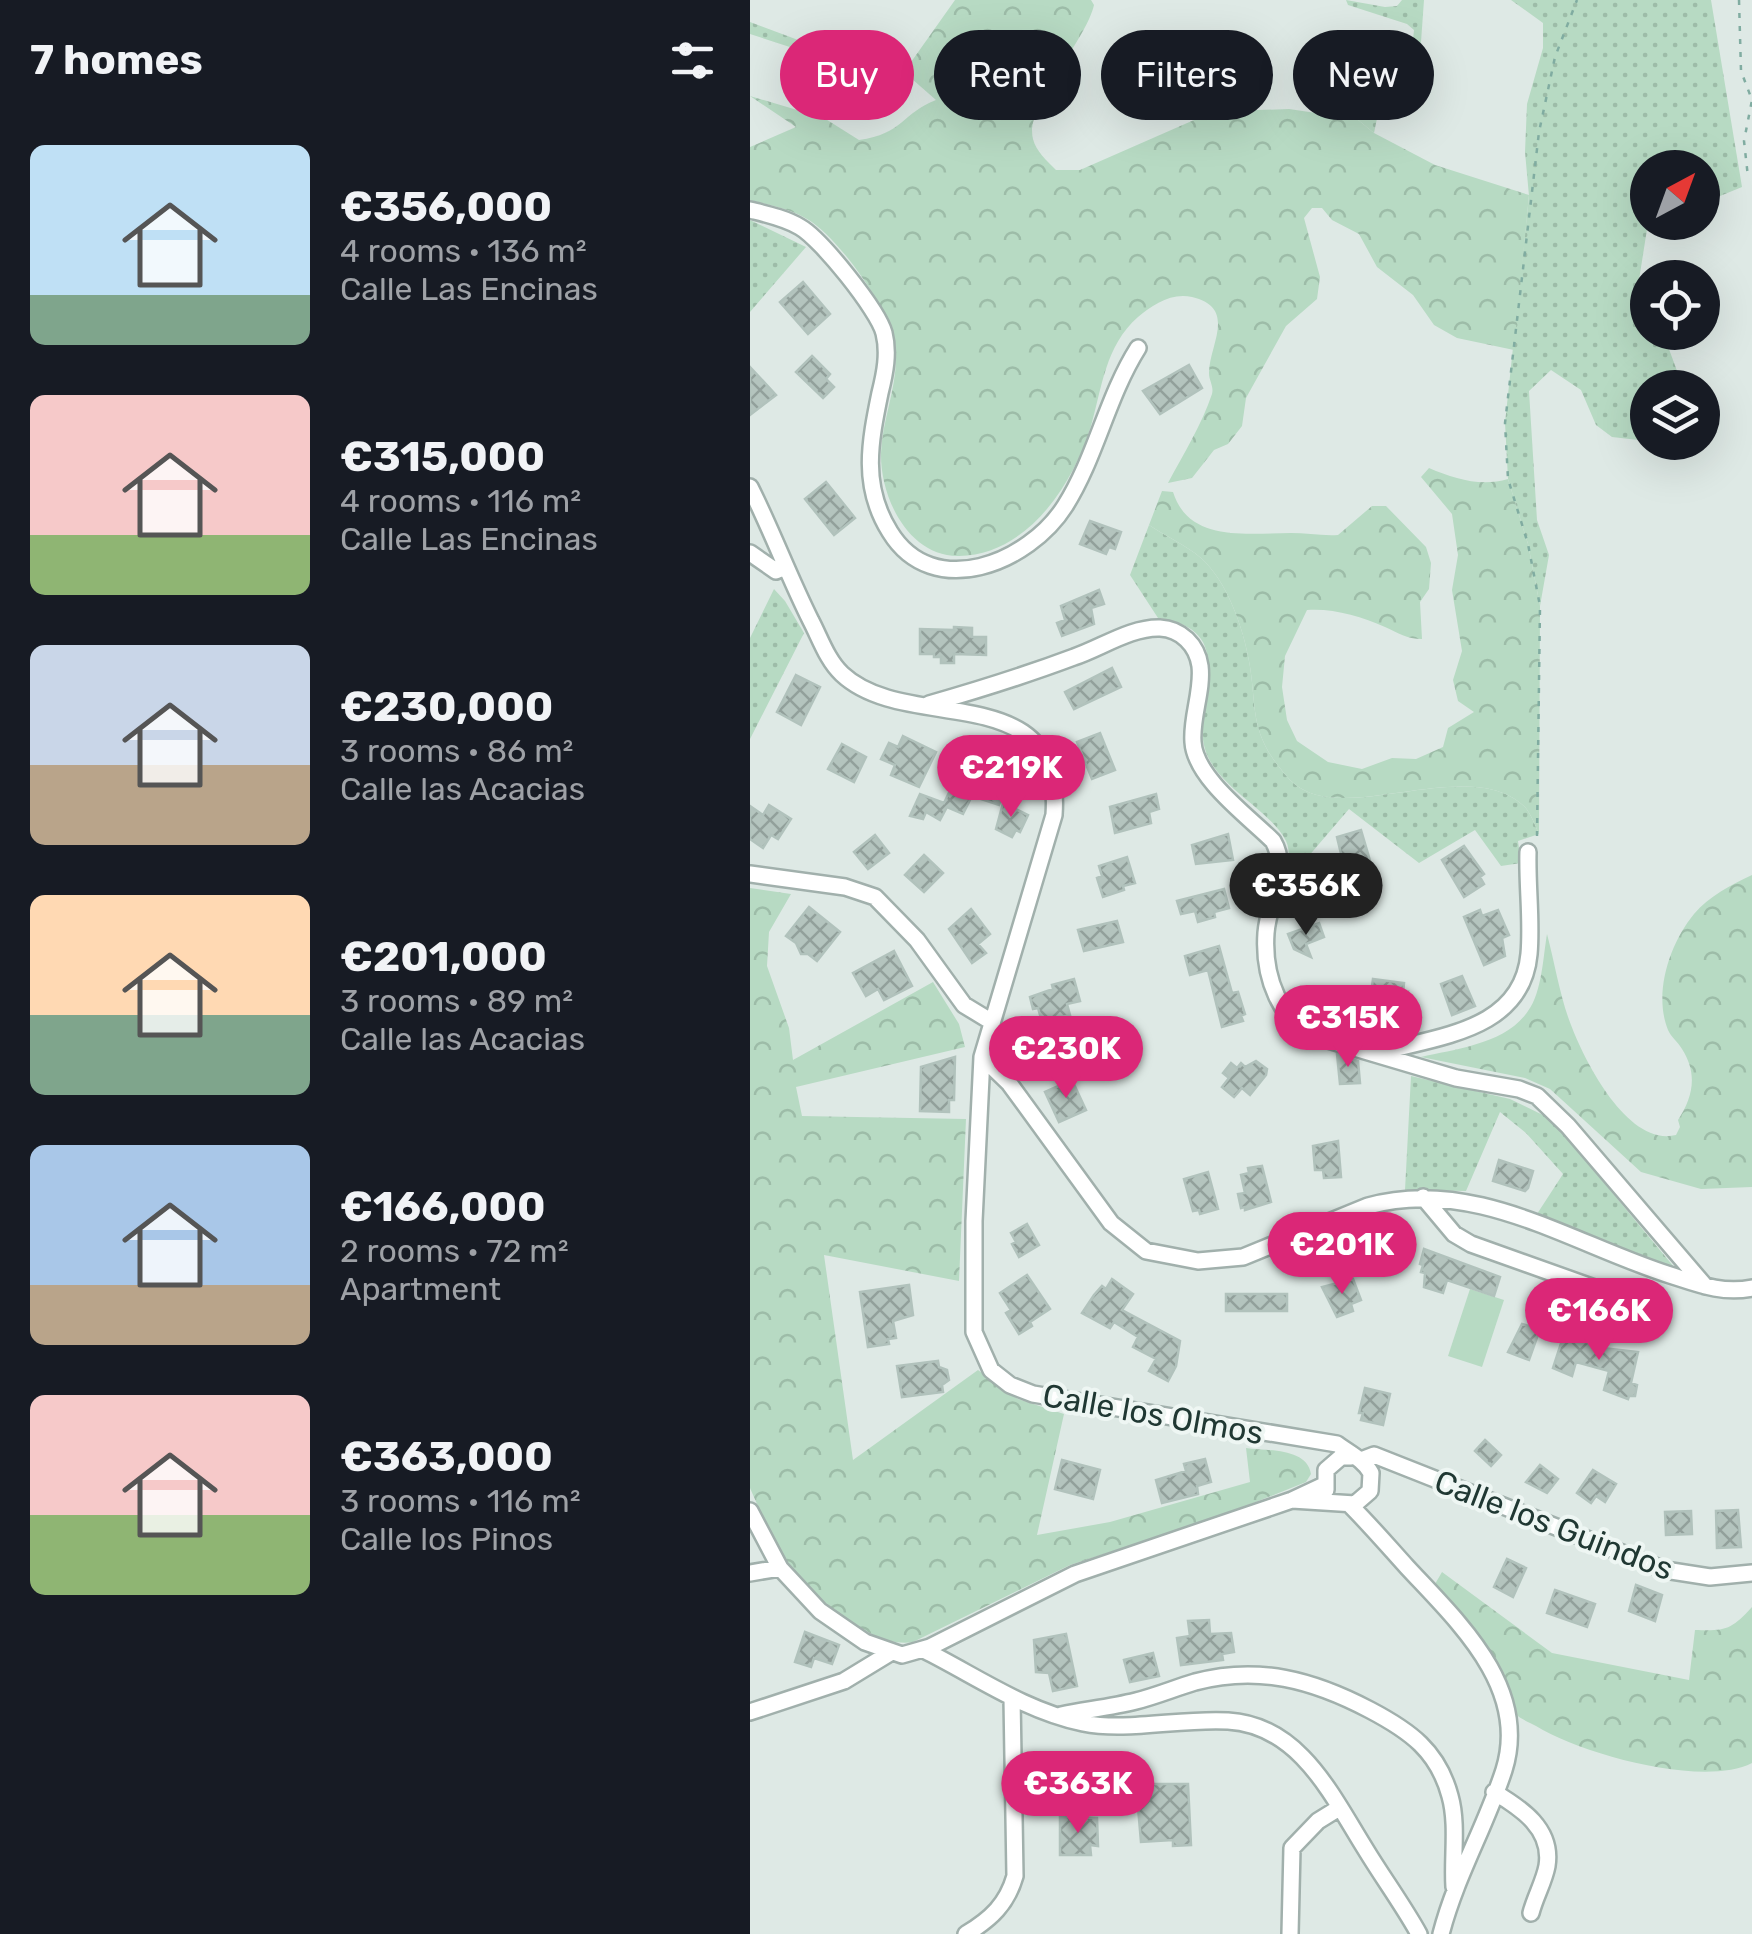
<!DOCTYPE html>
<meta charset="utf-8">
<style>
body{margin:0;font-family:Rubik,sans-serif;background:#20242c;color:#f1f3f6;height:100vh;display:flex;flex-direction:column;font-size:38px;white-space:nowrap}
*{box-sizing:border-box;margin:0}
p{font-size:32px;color:#9ea1a6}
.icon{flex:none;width:55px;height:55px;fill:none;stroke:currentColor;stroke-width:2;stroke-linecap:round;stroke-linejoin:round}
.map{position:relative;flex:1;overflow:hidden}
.details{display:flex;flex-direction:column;background:#171b24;width:750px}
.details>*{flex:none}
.banner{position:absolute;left:30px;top:30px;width:820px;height:90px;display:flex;gap:20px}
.needle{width:65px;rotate:41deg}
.fabs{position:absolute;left:880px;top:150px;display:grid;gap:20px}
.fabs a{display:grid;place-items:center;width:90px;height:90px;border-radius:50%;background:#171b24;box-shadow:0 10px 40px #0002;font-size:50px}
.price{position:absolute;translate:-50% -85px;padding:0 22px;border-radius:35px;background:#db2777;color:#fff;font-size:32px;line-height:65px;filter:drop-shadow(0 2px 5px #0008)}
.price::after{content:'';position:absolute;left:50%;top:60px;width:30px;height:22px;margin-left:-15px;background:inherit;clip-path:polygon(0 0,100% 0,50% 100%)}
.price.on{background:#222;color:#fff}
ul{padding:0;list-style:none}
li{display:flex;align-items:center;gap:30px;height:250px;padding:0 30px}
li span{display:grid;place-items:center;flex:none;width:280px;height:200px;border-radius:15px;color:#555}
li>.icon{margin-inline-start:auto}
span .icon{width:120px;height:120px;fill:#fffc;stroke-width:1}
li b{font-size:42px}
h2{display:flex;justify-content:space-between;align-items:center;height:120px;padding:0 30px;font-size:42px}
.chip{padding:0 35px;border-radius:45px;background:#171b24;box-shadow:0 10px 40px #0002;font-size:35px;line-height:90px}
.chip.on{background:#db2777;color:#fff}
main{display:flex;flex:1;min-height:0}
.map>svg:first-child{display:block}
.grass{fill:url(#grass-dots)}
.forest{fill:url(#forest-crowns)}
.garden{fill:#b7dac3}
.building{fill:url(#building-cross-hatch);stroke:#b1c2bc;stroke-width:2.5}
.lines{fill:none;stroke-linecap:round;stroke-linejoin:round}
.minor-casing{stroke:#a1b0ac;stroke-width:20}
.path{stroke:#80aca1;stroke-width:2.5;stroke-dasharray:5 8;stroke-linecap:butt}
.minor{stroke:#fff;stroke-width:15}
.labels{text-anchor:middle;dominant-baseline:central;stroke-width:8;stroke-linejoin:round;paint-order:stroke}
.street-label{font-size:32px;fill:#203833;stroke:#eef6f3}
</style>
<main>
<section class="details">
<h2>7 homes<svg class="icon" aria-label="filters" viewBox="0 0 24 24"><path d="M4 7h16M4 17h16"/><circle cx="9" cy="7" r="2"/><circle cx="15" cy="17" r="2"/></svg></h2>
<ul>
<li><span style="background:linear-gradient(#bfe0f5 75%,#7fa58c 0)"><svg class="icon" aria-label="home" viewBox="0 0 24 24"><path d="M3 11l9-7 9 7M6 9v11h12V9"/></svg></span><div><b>€356,000</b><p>4 rooms · 136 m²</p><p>Calle Las Encinas</p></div></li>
<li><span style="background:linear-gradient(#f6c9c9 70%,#8fb573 0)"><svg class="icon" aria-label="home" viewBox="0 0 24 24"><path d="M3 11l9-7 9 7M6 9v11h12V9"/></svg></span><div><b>€315,000</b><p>4 rooms · 116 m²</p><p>Calle Las Encinas</p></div></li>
<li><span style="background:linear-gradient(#c9d6e8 60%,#b9a48a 0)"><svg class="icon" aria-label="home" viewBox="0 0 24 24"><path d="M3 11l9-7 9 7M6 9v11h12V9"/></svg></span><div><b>€230,000</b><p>3 rooms · 86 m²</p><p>Calle las Acacias</p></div></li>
<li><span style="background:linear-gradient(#ffd9b3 60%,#7fa58c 0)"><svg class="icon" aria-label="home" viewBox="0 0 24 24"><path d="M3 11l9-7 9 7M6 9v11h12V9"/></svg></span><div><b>€201,000</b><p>3 rooms · 89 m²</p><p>Calle las Acacias</p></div></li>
<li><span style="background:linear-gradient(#a9c7e8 70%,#b9a48a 0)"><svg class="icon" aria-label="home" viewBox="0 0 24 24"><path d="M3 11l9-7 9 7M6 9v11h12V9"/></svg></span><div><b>€166,000</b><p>2 rooms · 72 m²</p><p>Apartment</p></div></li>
<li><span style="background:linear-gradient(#f6c9c9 60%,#8fb573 0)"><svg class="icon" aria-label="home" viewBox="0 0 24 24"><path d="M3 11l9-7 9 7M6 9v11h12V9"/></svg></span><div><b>€363,000</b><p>3 rooms · 116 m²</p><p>Calle los Pinos</p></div></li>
</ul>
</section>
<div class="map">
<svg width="1002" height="1934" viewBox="0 0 1002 1934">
<defs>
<pattern id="grass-dots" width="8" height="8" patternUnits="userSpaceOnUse" patternTransform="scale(2.5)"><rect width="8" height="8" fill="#b7dac3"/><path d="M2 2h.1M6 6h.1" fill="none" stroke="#9dbca8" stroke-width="1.8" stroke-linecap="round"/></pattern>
<pattern id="forest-crowns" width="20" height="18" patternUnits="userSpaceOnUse" patternTransform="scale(2.5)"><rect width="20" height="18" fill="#b7dac3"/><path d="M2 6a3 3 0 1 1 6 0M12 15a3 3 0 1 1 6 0" fill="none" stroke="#9dbca8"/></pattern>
<pattern id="building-cross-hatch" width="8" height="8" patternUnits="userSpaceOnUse" patternTransform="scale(2.5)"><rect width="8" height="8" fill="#b4c4be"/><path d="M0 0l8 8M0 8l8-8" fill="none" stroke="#92a09b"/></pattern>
</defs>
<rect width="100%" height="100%" fill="#dee9e5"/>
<path class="grass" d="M596 0 635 7 647 6 652 0H674L668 84 660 93 638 92 630 104 624 133 607 119 583 113 603 105 626 83 652 77 660 68 664 30 657 24 598 5Z
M761 0H961L992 187 953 203 952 168H898V223L889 280 897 298 898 332 913 333 933 387 898 388 897 441 862 437 846 425 831 390 801 370 779 391 787 520 799 555 790 606 778 544 758 479 755 423 779 196 775 152 777 104 793 48V23Z
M0 22 91 56 154 72 163 78 86 62 0 34Z
M0 220 56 247 0 312Z
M399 525C415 536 436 545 451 558 477 581 493 627 499 661 507 704 499 730 530 768 536 776 543 784 552 789 606 820 723 756 775 807 781 814 785 825 789 834L768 841 771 863 751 866 725 830 669 863 599 809 539 879C538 868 541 851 536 841 520 809 466 787 455 749 440 699 494 631 408 618L380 575Z
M24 589 35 601 54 633 0 739V638Z
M661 1076 760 1099 801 1119 924 1267 920 1270 787 1214 813 1174 776 1133 750 1112 716 1191 655 1190Z"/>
<path class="forest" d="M205 0H341L344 5C336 41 274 107 283 139 286 151 297 161 306 170H330L444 120 480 111 539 109 607 119 624 133 685 165 779 195 764 350 707 338 684 325 663 295 627 267 609 234 582 220 572 208H562L554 218 570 277 567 299 536 326 496 398 492 426 478 444 464 450 442 478 418 483C433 455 452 424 462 394 464 386 459 381 459 373 459 345 488 308 442 297 422 292 402 305 388 317 355 346 352 388 341 426 323 485 277 555 209 556 159 557 130 498 131 453 132 416 152 378 144 340 137 306 88 237 57 219 41 209 19 205 0 200V147L46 127 0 96 74 118 109 140C153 134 152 113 186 100L154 72Z
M679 468C705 479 731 487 758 479L778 544 790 606 789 834C785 825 781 814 775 807 723 756 605 820 552 789 543 784 536 776 530 768 499 730 507 704 499 661 493 627 477 581 451 558 436 545 415 536 399 525L412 491 423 492C439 543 497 533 541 533 556 533 572 536 588 535L622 506H636L676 547 681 563 679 589 670 602 672 639C656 639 649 633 635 627 611 616 582 608 557 610L535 656 532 687 537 720 547 741 578 762 612 769 642 758 666 759 693 747 698 728 724 712 708 701 703 680 712 651 702 590 708 555 702 514 671 477Z
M1002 875V1187L951 1189 891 1172 800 1089 775 1078 671 1057C705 1049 756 1044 778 1011 792 992 793 957 797 934 805 964 810 997 821 1025 835 1062 878 1147 926 1135L930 1127 928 1120C943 1097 948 1074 932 1049 928 1042 921 1037 918 1030 903 993 920 943 944 914 959 896 981 885 1002 875Z
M0 888 41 894 19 932 17 966 39 1028 43 1060 183 982 209 1024 215 1047 46 1087 52 1116 216 1119 209 1281 74 1255 103 1460 228 1370 268 1399 314 1414 287 1535 360 1522 500 1482 496 1448C518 1451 557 1448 561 1474L556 1482 471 1516 320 1565 163 1642C122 1650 57 1592 35 1559 20 1537 11 1512 0 1488Z
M692 1572 802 1653 939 1680 945 1630C976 1631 981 1630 1002 1607V1763C953 1788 831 1754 786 1726 781 1723 770 1719 766 1714 756 1702 753 1678 746 1664 731 1633 709 1608 685 1584Z"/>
<path class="garden" d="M720 1289 754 1300 732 1367 698 1356Z"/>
<path class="building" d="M53 282 80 314 58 334 30 302Z
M62 356 80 374 76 379 84 387 73 398 46 372Z
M439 365 452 388 410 414 393 391Z
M0 367 26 395 0 415Z
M76 482 105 518 84 535 55 499Z
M340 521 371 532 365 549 359 547 356 554 330 544Z
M349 590 354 604 341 608 344 624 312 636 307 623 315 620 311 606Z
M204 627 222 628V637H236V655L204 654V663H191V657H184V654H170V629L204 630Z
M362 668 371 687 324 709 315 692Z
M46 675 70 687 51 725 27 712Z
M350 733 365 770 342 779 327 742Z
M153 736 186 752 169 787 141 775 145 765 131 759 139 743 148 747Z
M92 744 116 757 104 782 78 769Z
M207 776 252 797 249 805 222 796 213 814 197 807 190 820 176 812 173 819 160 816 170 794 194 803Z
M406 794 409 809 399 812 401 823 365 833 360 807Z
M253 803 278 815 270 832 266 830 262 837 246 829Z
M19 805 41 819 28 839 21 835 13 848 0 839V806L13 815Z
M611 830 626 881 568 897 560 868 592 858 587 837Z
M478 834 483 860 446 864 442 845Z
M125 835 139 853 118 869 104 852Z
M714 846 734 874 730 877 734 884 714 897 692 860Z
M174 855 193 873 174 892 155 875Z
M377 857 385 883 373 886 374 890 353 897 347 878 352 876 349 866Z
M474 889 479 908 464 912 465 917 448 922 445 911 431 914 427 901Z
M59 907 90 932 67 961 58 954H51L46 943 36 936Z
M221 909 240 934 228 944 236 953 222 963 199 929Z
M730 910 732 916 748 910 759 935 752 938 755 956 734 965 714 917Z
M367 921 373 942 334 951 328 930Z
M569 923 574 937 556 944 561 957 544 949 538 934Z
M469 946 482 993 488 992 495 1014 491 1016 493 1021 472 1027 458 970 440 975 435 956Z
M144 951 162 986 134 1000 128 989 116 996 103 973Z
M712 976 725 1006 702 1015 691 984Z
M324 979 330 1001 317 1004 320 1015 292 1022 288 1008 283 1009 280 997 303 989 302 985Z
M623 979 654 983 653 994 658 992 657 1003H660L658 1017 634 1014 635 1004 620 1000Z
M351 1027 358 1053 322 1063 317 1033Z
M587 1054 608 1061 610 1083 590 1084Z
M205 1057 204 1100H199V1112L170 1111 171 1067Z
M506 1061 517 1069 516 1075 500 1095 492 1088 484 1097 472 1087 479 1078 473 1073 481 1063 487 1068 491 1063 495 1067Z
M322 1080 336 1110 309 1122 295 1092Z
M588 1141 591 1177 574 1178 573 1170H565L563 1146Z
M749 1160 783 1171 778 1188 775 1191 743 1181Z
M512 1166 521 1202 495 1210V1207L491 1208 488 1194 495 1193 491 1175 499 1173 498 1168Z
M458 1172 468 1209 450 1214 449 1210 443 1211 434 1179Z
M277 1224 289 1245 269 1257 262 1244 266 1242 261 1233Z
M640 1226 648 1247 624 1255 613 1235Z
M674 1249 750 1277 744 1296 697 1280 693 1293 674 1287 675 1273 671 1272 673 1265 670 1264Z
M277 1275 300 1309 280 1322 282 1326 269 1334 256 1313 261 1310 250 1293Z
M362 1279 383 1294 372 1310 430 1341 426 1366 418 1381 399 1371 406 1359 383 1347 388 1337 364 1322 360 1328 332 1313 344 1295 352 1286 356 1289Z
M603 1279 611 1300 601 1304 603 1311 587 1317 572 1287Z
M159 1285 163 1315 143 1321 146 1338 138 1339 139 1344 118 1347 110 1292Z
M476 1294H537V1311H476Z
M772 1324 790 1329 779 1360 758 1352Z
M815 1331 837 1337 836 1342 845 1344 844 1347 888 1352 881 1383 887 1385 885 1396H879L878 1399 854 1390 859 1371 826 1362 822 1376 803 1368Z
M188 1361 189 1367 197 1370 199 1380 192 1385 193 1392 152 1397 147 1366Z
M615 1388 640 1394 633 1425 611 1420 613 1413H609Z
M735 1440 751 1455 741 1466 725 1451Z
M455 1459 461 1482 447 1486 448 1494 412 1503 406 1480 436 1471 434 1464Z
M312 1460 350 1470 343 1499 305 1489Z
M790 1465 808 1479 797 1493 776 1482Z
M843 1470 866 1484 855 1502 846 1496 841 1503 827 1493Z
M988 1510 991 1547 967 1548 966 1511Z
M941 1511 942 1534 916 1535 915 1512Z
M757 1559 776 1568 763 1597 744 1587Z
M886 1585 912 1595 905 1621 879 1611Z
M805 1590 845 1604 837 1627 797 1613Z
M459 1620 460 1634 481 1633 484 1652 472 1654 473 1660 431 1665 427 1638 440 1636 438 1621Z
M55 1632 89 1645 82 1664 64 1658 61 1667 45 1662Z
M316 1634 327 1686 303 1691 299 1673 286 1672 284 1640Z
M403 1653 409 1676 380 1682 374 1660Z
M386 1784H438L441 1845 423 1846V1840L391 1842Z
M310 1817 347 1818 348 1846 340 1845 341 1855H310Z"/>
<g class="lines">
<defs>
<path id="minor" d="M0 210C16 214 35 218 50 227 71 239 128 310 134 333 139 353 135 373 130 393 120 442 111 486 140 532 183 602 279 563 315 506 346 457 357 397 388 348
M0 487C22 531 39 577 61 621 70 638 77 660 92 674 158 736 314 674 304 815L232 1057 224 1221V1332L241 1370 260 1385 283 1394 587 1444C599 1453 614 1460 621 1473L620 1491 605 1504 542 1500
M0 553 26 571 35 567
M179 704C228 690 276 675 324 657 351 648 381 627 410 628 431 629 447 645 450 666 453 691 441 717 443 742 445 778 499 817 523 841 540 870 518 902 516 933 513 976 529 1023 571 1038L706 1078 769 1089 787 1096 818 1126 955 1286
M0 874 95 887 125 897 167 940 214 1005 242 1022
M628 1053C688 1036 772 1031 779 954 782 921 777 886 778 852
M232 1057 259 1083 361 1223 396 1251 448 1261 493 1257 618 1206C724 1176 822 1244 920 1275 948 1284 972 1294 1002 1288
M673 1197 704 1234 721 1244 878 1300
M611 1460 624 1455 915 1570 960 1577 1002 1573
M576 1490V1470L591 1457H601
M600 1505C620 1525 638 1546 657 1567 707 1621 780 1687 754 1770 736 1826 706 1876 691 1934
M0 1511 30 1568 70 1611 115 1642 152 1655 180 1647 325 1574 542 1500 574 1485
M0 1573 30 1568
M174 1650C226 1676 275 1711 333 1723 377 1732 431 1718 478 1721 550 1725 582 1796 616 1850 633 1878 653 1905 669 1934
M0 1712 94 1681 140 1653
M311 1715C336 1710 362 1707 386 1701 406 1696 425 1688 445 1682 508 1665 563 1680 620 1710 660 1731 688 1751 700 1796 708 1824 702 1858 704 1887
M744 1792C771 1808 803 1829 797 1866 794 1882 785 1897 781 1913
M216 1934C241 1919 257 1904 265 1876L262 1698
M540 1934 542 1848 568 1821 589 1808"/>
</defs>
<use href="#minor" class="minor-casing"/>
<path class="path" d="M989 0 991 71 1002 100 994 141 998 177
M787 836 790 606 778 544 758 479 755 423 789 132 805 57 827 0"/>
<use href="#minor" class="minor"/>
</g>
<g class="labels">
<g class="street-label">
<text transform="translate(403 1414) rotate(10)">Calle los Olmos</text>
<text transform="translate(804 1525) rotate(21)">Calle los Guindos</text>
</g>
</g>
</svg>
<div class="fabs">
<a><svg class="needle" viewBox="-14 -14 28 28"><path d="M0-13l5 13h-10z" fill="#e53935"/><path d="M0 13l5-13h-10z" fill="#9ea1a6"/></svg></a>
<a><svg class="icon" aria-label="locate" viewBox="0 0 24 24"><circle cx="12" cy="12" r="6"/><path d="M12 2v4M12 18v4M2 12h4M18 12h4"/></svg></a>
<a><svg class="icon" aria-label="layers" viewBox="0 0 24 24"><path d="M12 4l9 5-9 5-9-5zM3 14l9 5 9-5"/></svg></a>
</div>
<b class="price" style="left:261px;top:820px">€219K</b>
<b class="price on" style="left:556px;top:938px">€356K</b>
<b class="price" style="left:598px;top:1070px">€315K</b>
<b class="price" style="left:316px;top:1101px">€230K</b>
<b class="price" style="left:592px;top:1297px">€201K</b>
<b class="price" style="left:849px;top:1363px">€166K</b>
<b class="price" style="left:328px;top:1836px">€363K</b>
<div class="banner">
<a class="chip on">Buy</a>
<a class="chip">Rent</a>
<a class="chip">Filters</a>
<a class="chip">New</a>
</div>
</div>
</main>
